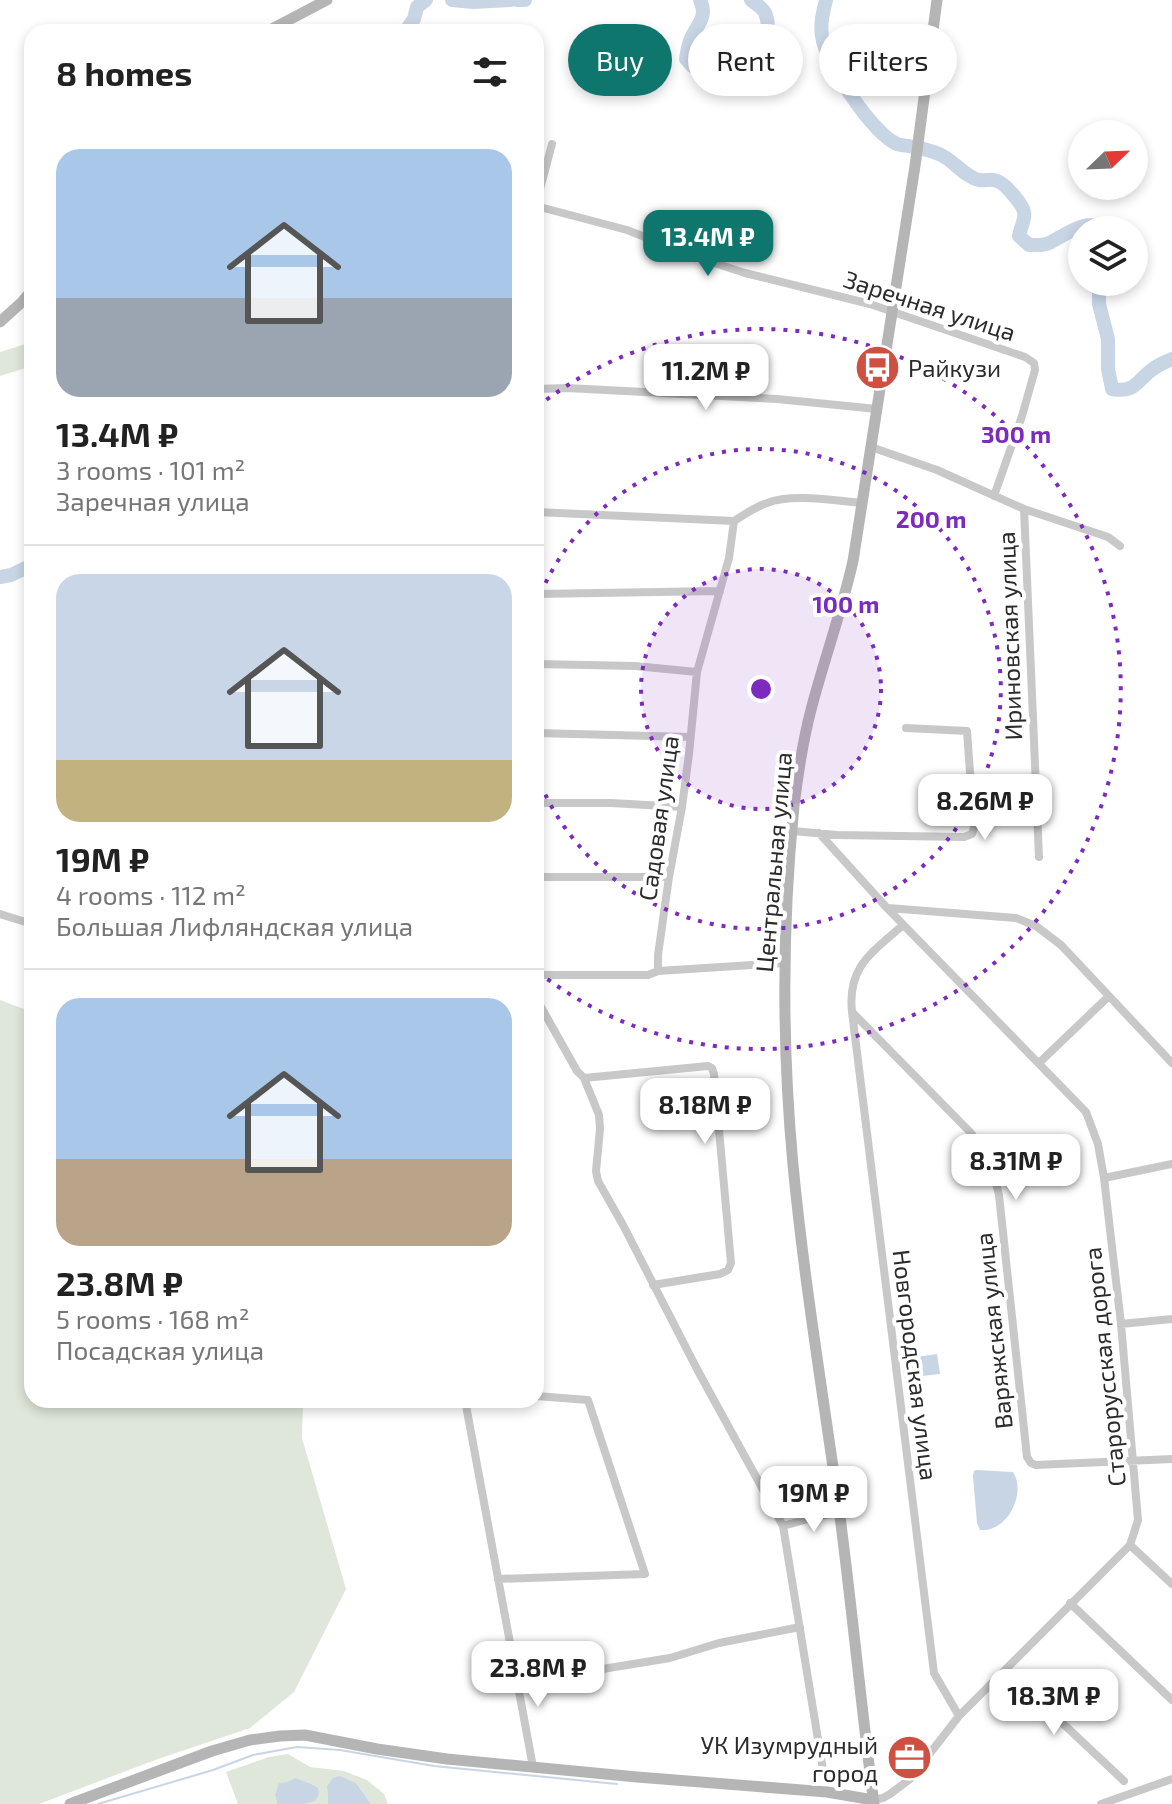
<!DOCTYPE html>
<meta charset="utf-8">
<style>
body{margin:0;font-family:"Exo 2",sans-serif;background:#f6f6f6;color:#222;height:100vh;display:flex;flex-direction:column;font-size:30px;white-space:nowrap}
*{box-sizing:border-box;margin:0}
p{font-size:26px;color:#767676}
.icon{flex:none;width:44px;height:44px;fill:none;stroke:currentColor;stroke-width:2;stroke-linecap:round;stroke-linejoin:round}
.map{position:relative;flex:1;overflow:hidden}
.sheet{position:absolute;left:24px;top:24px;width:520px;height:1384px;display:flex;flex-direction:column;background:#fff;border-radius:24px;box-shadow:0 4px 12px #0003}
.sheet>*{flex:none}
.guide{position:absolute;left:568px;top:24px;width:484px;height:72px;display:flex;gap:16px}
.needle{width:52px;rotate:67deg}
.tools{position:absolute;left:1068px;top:120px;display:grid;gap:16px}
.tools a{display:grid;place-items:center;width:80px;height:80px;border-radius:50%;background:#fff;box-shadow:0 4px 12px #0003;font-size:40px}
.price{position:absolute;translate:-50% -68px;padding:0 18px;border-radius:16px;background:#fff;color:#222;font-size:26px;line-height:52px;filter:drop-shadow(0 2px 4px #0008)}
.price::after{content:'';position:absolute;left:50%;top:48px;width:24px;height:18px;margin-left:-12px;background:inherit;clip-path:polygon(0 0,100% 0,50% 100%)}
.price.active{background:#0f766e;color:#fff}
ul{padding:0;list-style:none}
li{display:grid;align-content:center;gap:16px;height:424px;padding:0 32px}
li+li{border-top:2px solid #e0e0e0}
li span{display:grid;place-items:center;height:248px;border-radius:24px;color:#555}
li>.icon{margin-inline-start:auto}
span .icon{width:144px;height:144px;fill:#fffc;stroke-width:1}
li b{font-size:34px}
h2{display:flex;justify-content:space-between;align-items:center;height:96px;padding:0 32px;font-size:34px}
.tag{padding:0 28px;border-radius:36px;background:#fff;box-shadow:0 4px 12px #0003;font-size:28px;line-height:72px}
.tag.active{background:#0f766e;color:#fff}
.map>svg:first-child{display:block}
.green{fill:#dfe7da}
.water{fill:#c8d5e5}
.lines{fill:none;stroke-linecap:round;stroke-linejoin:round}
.stream{stroke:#c8d5e5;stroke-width:2}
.river{stroke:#c8d5e5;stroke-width:14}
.street{stroke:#c8c8c8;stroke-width:8}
.secondary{stroke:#b5b5b5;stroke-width:11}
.ring{fill:none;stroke:#7b2cbf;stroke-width:4;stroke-dasharray:4 8}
.labels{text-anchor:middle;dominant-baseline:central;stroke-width:8;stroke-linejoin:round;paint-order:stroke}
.street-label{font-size:24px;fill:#2b2b2b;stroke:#fff}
.poi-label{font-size:24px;fill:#2b2b2b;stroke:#fff;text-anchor:start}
.centre{fill:#7b2cbf;stroke:#fff;stroke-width:4}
.ring-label{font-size:24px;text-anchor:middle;font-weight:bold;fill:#7b2cbf;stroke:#fff;stroke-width:8;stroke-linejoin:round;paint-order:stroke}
</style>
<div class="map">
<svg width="1172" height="1804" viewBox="0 0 1172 1804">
<rect width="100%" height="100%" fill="#fff"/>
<path class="green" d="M32 342V366L0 376V352Z
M0 1000 32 1012V1400H303L302 1438 346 1589 294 1692 250 1728 158 1759 39 1804H0Z
M288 1754 310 1767 344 1771 367 1780 384 1794 388 1804H371L357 1784 327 1786 328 1804H305L316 1800 275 1795 277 1804H238L226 1772 269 1757Z"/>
<path class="water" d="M937 1354 940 1374 904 1378 902 1359Z
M976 1470 1013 1472C1027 1493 1007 1533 980 1530L977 1523 973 1476 974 1471Z
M340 1776 357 1784 371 1804H328L327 1786 333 1778Z
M295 1778 311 1784 318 1788 319 1794 315 1801 305 1804H277L275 1795 279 1783 288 1782Z"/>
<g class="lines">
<path class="stream" d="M98 1804 213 1770 253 1755 297 1747 340 1750 434 1766 617 1784"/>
<path class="river" d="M452 0 473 2 510 0
M517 0H525
M700 0C708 16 698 24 691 38 688 45 687 52 686 59 689 62 691 65 695 68 708 75 740 69 752 61 765 51 772 28 765 13 763 8 756 4 751 0
M826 0C823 12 820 24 822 36 825 62 872 133 897 144 899 145 908 146 909 146 918 148 930 150 939 154 953 159 964 177 979 180 985 181 991 178 997 181 1005 183 1023 205 1024 212 1026 219 1020 228 1019 236L1029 245C1036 245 1043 246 1049 243 1068 234 1085 217 1106 230
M405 32 414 19 417 7 426 0
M1103 282 1099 293V304L1108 339V369L1112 389C1136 393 1136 381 1153 369 1159 364 1166 362 1172 359
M0 577 11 575 32 565"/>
<path class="street" d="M536 204 552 144
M536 206 627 230 690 255 745 273 870 304 1025 357 1034 363 1035 370 1022 416 994 496
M536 389 567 388 777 399 877 409
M871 447 937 470 1024 509 1108 537 1120 546
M1024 509 1039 857
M536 512 734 521
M536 594 720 591
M536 664 635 666 697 672
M536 733 690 737
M32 740 30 744 32 754
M536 803H611L682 807
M793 831 837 835 964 837 972 834 974 827 967 731 906 728
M819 833 887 908 1086 1112 1098 1144 1104 1178 1121 1324 1138 1520 1130 1545 959 1716 910 1779 890 1794 883 1798 873 1800
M536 877H669
M888 908 1016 918 1036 926 1061 945 1172 1063
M0 914 32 924
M903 925C873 952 847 966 852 1012L971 1133C987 1155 993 1170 999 1195L1027 1457 1031 1463 1036 1465 1172 1459
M658 971V955L669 877 682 807 689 754 697 672 729 558 734 521C745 514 755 507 767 503 793 493 835 501 863 503
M536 975H648L658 971 784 963
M536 998 577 1071 584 1078 599 1115 600 1129 596 1171 598 1181 623 1225 698 1371 783 1526 824 1776
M852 1012 934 1673 959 1716
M1039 1063 1109 996
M584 1078 708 1066 712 1068 714 1074 731 1263 728 1270 720 1274 653 1285
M1104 1178 1172 1164
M1121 1324 1172 1319
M465 1400 533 1767
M783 1526 818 1516 840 1513
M1130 1545 1172 1584
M498 1579 645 1574 588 1400 536 1396
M1070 1603 1172 1700
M1006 1670 1124 1781
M517 1683 670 1658 719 1643 800 1627
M1101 1804 1172 1779"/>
<path class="secondary" d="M266 32 327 0
M0 322 22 302 32 290
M70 1804 212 1751 250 1740 280 1736 305 1735 377 1749 447 1759 637 1777 827 1792 873 1800
M874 1804C861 1706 852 1607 839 1509 823 1395 804 1280 793 1165 782 1046 782 925 794 806 798 773 803 739 812 706 825 657 842 610 853 561L915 166 937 0"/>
</g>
<circle cx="761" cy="689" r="120" fill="#7b2cbf" fill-opacity=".12"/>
<g class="ring">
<circle cx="761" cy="689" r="120"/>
<path d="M536 605A240 240 0 1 1 536 773"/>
<path d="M537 407A360 360 0 1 1 537 971"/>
</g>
<defs>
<symbol id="bus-disc" viewBox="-11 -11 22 22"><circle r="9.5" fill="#ce5042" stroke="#fff"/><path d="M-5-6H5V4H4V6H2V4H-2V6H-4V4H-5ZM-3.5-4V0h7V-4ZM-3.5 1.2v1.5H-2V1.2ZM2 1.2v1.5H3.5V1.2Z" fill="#fff"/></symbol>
<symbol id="office-disc" viewBox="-11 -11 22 22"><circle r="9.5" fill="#ce5042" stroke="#fff"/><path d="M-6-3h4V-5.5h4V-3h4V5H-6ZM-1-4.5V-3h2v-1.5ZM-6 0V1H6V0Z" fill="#fff"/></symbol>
</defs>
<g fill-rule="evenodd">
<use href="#bus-disc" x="852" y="342" width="51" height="51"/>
<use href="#office-disc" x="884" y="1732" width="51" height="51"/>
</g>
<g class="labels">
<g class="street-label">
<text transform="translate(930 305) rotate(18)">Заречная улица</text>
<text transform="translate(1009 636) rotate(-92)">Ириновская улица</text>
<text transform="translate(658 818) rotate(-82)">Садовая улица</text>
<text transform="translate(773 862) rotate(-85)">Центральная улица</text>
<text transform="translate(993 1331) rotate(-96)">Варяжская улица</text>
<text transform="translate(916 1365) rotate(83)">Новгородская улица</text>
<text transform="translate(1104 1367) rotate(-96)">Старорусская дорога</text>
</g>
<g class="poi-label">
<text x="908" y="367">Райкузи</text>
<text x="878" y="1744" text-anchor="end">УК Изумрудный<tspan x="878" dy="28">город</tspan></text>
</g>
</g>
<circle cx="761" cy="689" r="12" class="centre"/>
<g class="ring-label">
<text x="1016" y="443">300 m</text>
<text x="931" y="528">200 m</text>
<text x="846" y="613">100 m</text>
</g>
</svg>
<div class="tools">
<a><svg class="needle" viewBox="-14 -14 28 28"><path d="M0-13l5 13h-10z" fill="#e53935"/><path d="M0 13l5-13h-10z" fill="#767676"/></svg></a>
<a><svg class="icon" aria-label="layers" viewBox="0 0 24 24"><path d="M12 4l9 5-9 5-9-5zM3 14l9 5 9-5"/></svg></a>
</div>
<b class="price active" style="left:708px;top:278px">13.4M ₽</b>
<b class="price" style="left:706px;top:412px">11.2M ₽</b>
<b class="price" style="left:985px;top:842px">8.26M ₽</b>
<b class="price" style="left:705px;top:1146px">8.18M ₽</b>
<b class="price" style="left:1016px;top:1202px">8.31M ₽</b>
<b class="price" style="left:814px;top:1534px">19M ₽</b>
<b class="price" style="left:538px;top:1709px">23.8M ₽</b>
<b class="price" style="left:1054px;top:1737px">18.3M ₽</b>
<div class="guide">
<a class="tag active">Buy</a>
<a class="tag">Rent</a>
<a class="tag">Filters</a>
</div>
<section class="sheet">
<h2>8 homes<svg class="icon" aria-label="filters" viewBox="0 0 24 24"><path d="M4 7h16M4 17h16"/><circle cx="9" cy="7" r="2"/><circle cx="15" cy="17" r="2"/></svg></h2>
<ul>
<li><span style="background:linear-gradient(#a9c7e8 60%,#9aa5b1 0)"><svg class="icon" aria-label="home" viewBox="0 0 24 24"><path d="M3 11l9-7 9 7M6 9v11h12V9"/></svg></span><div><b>13.4M ₽</b><p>3 rooms · 101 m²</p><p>Заречная улица</p></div></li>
<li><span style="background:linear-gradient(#c9d6e8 75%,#c2b280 0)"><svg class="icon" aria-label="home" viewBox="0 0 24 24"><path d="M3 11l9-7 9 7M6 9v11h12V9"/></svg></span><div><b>19M ₽</b><p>4 rooms · 112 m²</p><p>Большая Лифляндская улица</p></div></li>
<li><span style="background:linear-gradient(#a9c7e8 65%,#b9a48a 0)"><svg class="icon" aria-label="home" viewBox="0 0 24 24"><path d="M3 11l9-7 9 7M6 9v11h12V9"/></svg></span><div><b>23.8M ₽</b><p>5 rooms · 168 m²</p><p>Посадская улица</p></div></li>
</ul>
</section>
</div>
